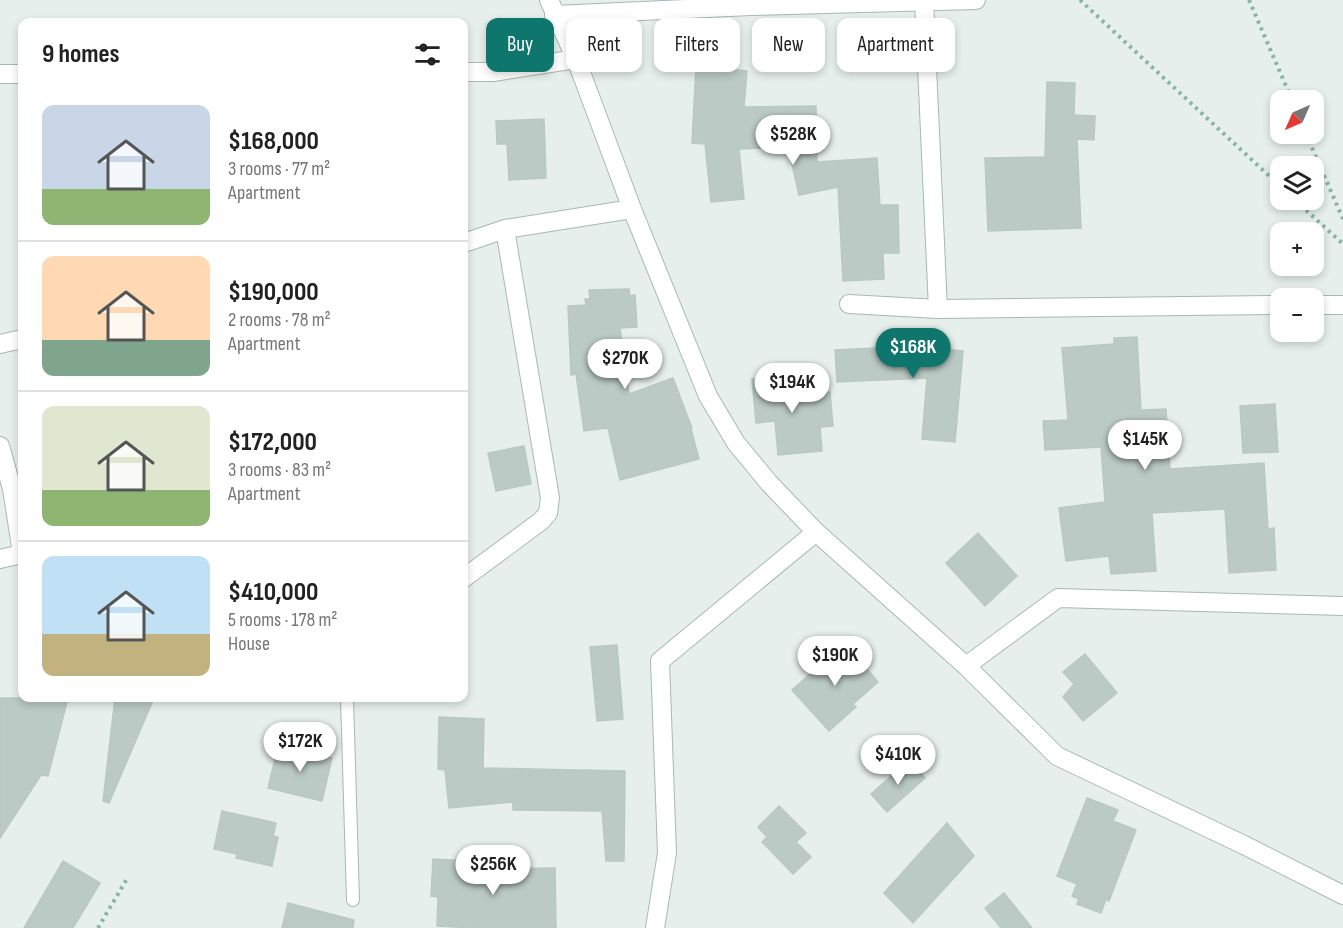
<!DOCTYPE html>
<meta charset="utf-8">
<style>
body{margin:0;font-family:"Sofia Sans Condensed",sans-serif;background:#f6f6f6;color:#222;height:100vh;display:flex;flex-direction:column;font-size:22px;white-space:nowrap}
*{box-sizing:border-box;margin:0}
p{font-size:20px;color:#767676}
.icon{flex:none;width:33px;height:33px;fill:none;stroke:currentColor;stroke-width:2;stroke-linecap:round;stroke-linejoin:round}
.map{position:relative;flex:1;overflow:hidden}
.side{position:absolute;left:18px;top:18px;width:450px;height:684px;display:flex;flex-direction:column;background:#fff;border-radius:12px;box-shadow:0 3px 9px #0003}
.side>*{flex:none}
.guide{position:absolute;left:486px;top:18px;width:570px;height:54px;display:flex;gap:12px}
.needle{width:39px;rotate:225deg}
.fabs{position:absolute;left:1270px;top:90px;display:grid;gap:12px}
.fabs a{display:grid;place-items:center;width:54px;height:54px;border-radius:12px;background:#fff;box-shadow:0 3px 9px #0003;font-size:30px}
.price{position:absolute;translate:-50% -51px;padding:0 14px;border-radius:21px;background:#fff;color:#222;font-size:20px;line-height:39px;filter:drop-shadow(0 2px 3px #0008)}
.price::after{content:'';position:absolute;left:50%;top:36px;width:18px;height:14px;margin-left:-9px;background:inherit;clip-path:polygon(0 0,100% 0,50% 100%)}
.price.selected{background:#0f766e;color:#fff}
ul{padding:0;list-style:none}
li{display:flex;align-items:center;gap:18px;height:150px;padding:0 24px}
li+li{border-top:2px solid #e0e0e0}
li span{display:grid;place-items:center;flex:none;width:168px;height:120px;border-radius:12px;color:#555}
li>.icon{margin-inline-start:auto}
span .icon{width:72px;height:72px;fill:#fffc;stroke-width:1}
li b{font-size:26px}
h2{display:flex;justify-content:space-between;align-items:center;height:72px;padding:0 24px;font-size:26px}
.tag{padding:0 21px;border-radius:12px;background:#fff;box-shadow:0 3px 9px #0003;font-size:21px;line-height:54px}
.tag.selected{background:#0f766e;color:#fff}
.map>svg:first-child{display:block}
.building{fill:#bbcac4;stroke:#b8c9c2;stroke-width:1.5}
.lines{fill:none;stroke-linecap:round;stroke-linejoin:round}
.lane-casing{stroke:#a8b8b2;stroke-width:14}
.street-casing{stroke:#a8b8b2;stroke-width:20}
.path{stroke:#86b3a5;stroke-width:4;stroke-dasharray:3 4.5;stroke-linecap:butt}
.lane{stroke:#fff;stroke-width:12}
.street{stroke:#fff;stroke-width:18}
</style>
<div class="map">
<svg width="1343" height="928" viewBox="0 0 1343 928">
<rect width="100%" height="100%" fill="#e6efeb"/>
<path class="building" d="M696 66 747 71 744 107 816 106 817 162 877 158 880 205H898L899 253H883L884 279 843 281 838 187 799 195 788 147 739 149 744 199 711 202 705 144 692 143Z
M1047 82 1075 83 1074 115 1095 116 1094 140 1077 139 1081 228 988 231 985 158 1045 157Z
M544 119 546 178 509 180 507 144H497L496 121Z
M629 289 630 296 635 295 637 327 620 328 629 394 673 378 692 428 691 429 699 459 620 480 608 428 584 431 576 374 571 375 568 306 586 305 585 299H590L589 290Z
M1137 337 1141 410 1166 409 1170 469 1264 463 1268 529 1274 528 1276 570 1229 573 1225 509 1152 513 1156 571 1111 574 1109 556 1066 561 1059 508 1105 502 1101 447 1045 450 1043 421 1068 420 1062 348 1114 344V338Z
M916 346 963 351 955 442 922 439 927 378 837 382 835 350Z
M790 376 792 395 830 392 833 426 820 427 822 451 778 455 775 421 756 423 752 379Z
M1275 404 1278 452 1243 453 1240 406Z
M524 446 531 484 496 491 488 453Z
M978 533 1017 576 985 606 946 563Z
M845 643 878 682 853 704 856 707 829 731 792 690Z
M617 645 623 719 597 721 590 647Z
M1085 654 1117 693 1083 721 1063 697 1074 684 1063 672Z
M0 698H68L48 776 41 775 0 838Z
M115 698H154L109 803 103 801Z
M439 717 484 719 483 768 625 771 624 861H606L602 811 513 810V802L449 808 445 770 438 769Z
M278 746 332 758 322 801 268 788Z
M909 760 925 778 887 812 871 794Z
M1087 798 1118 810 1113 821 1136 830 1109 901 1106 899 1101 913 1077 904 1079 899 1072 896 1077 884 1057 876Z
M779 806 806 833 796 842 811 857 793 874 762 842 767 837 758 827Z
M222 811 276 823 273 836 278 837 272 866 236 858 237 854 214 849Z
M947 823 974 856 913 923 884 893Z
M433 859 485 862 484 869 555 868 556 928H475L437 926 438 897 431 896Z
M63 861 100 883 73 928H24Z
M1004 893 1032 928H1001L985 908Z
M288 903 354 920 353 928H282Z"/>
<g class="lines">
<defs>
<path id="lane" d="M347 698 353 900"/>
<path id="street" d="M549 0 576 59 632 209 708 396 736 443 769 483 816 532 966 666 1057 756 1244 845 1343 895
M924 0 938 309
M554 15 751 6 976 0
M464 72H493L576 59
M0 74H22
M464 243 505 229 632 209
M849 304 938 309 1281 305
M1314 305H1343
M0 344 22 339
M0 446 12 489 22 553
M0 559 22 554
M464 578 541 521 548 513 550 498 505 229
M966 666 1058 598 1343 606
M655 928 667 853 660 661 816 532"/>
</defs>
<use href="#lane" class="lane-casing"/>
<use href="#street" class="street-casing"/>
<path class="path" d="M1080 0 1281 187
M1249 0 1292 100
M1306 134 1343 219
M1295 200 1343 244
M98 928 128 877"/>
<use href="#lane" class="lane"/>
<use href="#street" class="street"/>
</g>
</svg>
<div class="fabs">
<a><svg class="needle" viewBox="-14 -14 28 28"><path d="M0-13l5 13h-10z" fill="#e53935"/><path d="M0 13l5-13h-10z" fill="#767676"/></svg></a>
<a><svg class="icon" aria-label="layers" viewBox="0 0 24 24"><path d="M12 4l9 5-9 5-9-5zM3 14l9 5 9-5"/></svg></a>
<a>+</a>
<a>−</a>
</div>
<b class="price" style="left:793px;top:166px">$528K</b>
<b class="price selected" style="left:913px;top:379px">$168K</b>
<b class="price" style="left:625px;top:390px">$270K</b>
<b class="price" style="left:792px;top:414px">$194K</b>
<b class="price" style="left:1145px;top:471px">$145K</b>
<b class="price" style="left:835px;top:687px">$190K</b>
<b class="price" style="left:300px;top:773px">$172K</b>
<b class="price" style="left:898px;top:786px">$410K</b>
<b class="price" style="left:493px;top:896px">$256K</b>
<div class="guide">
<a class="tag selected">Buy</a>
<a class="tag">Rent</a>
<a class="tag">Filters</a>
<a class="tag">New</a>
<a class="tag">Apartment</a>
</div>
<section class="side">
<h2>9 homes<svg class="icon" aria-label="filters" viewBox="0 0 24 24"><path d="M4 7h16M4 17h16"/><circle cx="9" cy="7" r="2"/><circle cx="15" cy="17" r="2"/></svg></h2>
<ul>
<li><span style="background:linear-gradient(#c9d6e8 70%,#8fb573 0)"><svg class="icon" aria-label="home" viewBox="0 0 24 24"><path d="M3 11l9-7 9 7M6 9v11h12V9"/></svg></span><div><b>$168,000</b><p>3 rooms · 77 m²</p><p>Apartment</p></div></li>
<li><span style="background:linear-gradient(#ffd9b3 70%,#7fa58c 0)"><svg class="icon" aria-label="home" viewBox="0 0 24 24"><path d="M3 11l9-7 9 7M6 9v11h12V9"/></svg></span><div><b>$190,000</b><p>2 rooms · 78 m²</p><p>Apartment</p></div></li>
<li><span style="background:linear-gradient(#dfe7d0 70%,#8fb573 0)"><svg class="icon" aria-label="home" viewBox="0 0 24 24"><path d="M3 11l9-7 9 7M6 9v11h12V9"/></svg></span><div><b>$172,000</b><p>3 rooms · 83 m²</p><p>Apartment</p></div></li>
<li><span style="background:linear-gradient(#bfe0f5 65%,#c2b280 0)"><svg class="icon" aria-label="home" viewBox="0 0 24 24"><path d="M3 11l9-7 9 7M6 9v11h12V9"/></svg></span><div><b>$410,000</b><p>5 rooms · 178 m²</p><p>House</p></div></li>
</ul>
</section>
</div>
